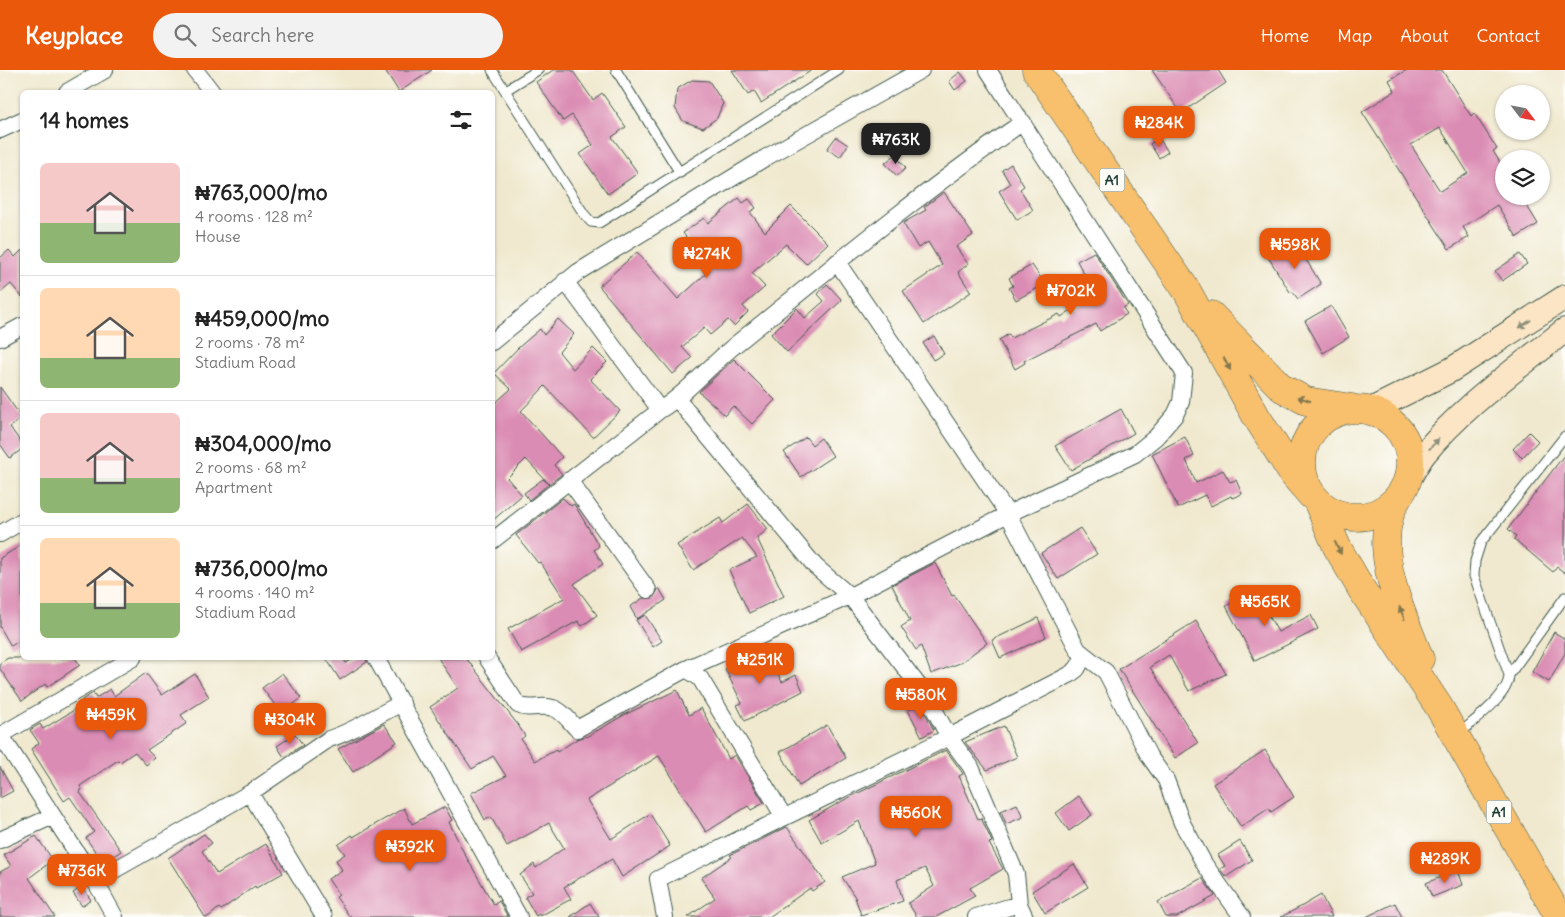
<!DOCTYPE html>
<meta charset="utf-8">
<style>
body{margin:0;font-family:Delius,sans-serif;background:#f2f2f2;color:#222;height:100vh;display:flex;flex-direction:column;font-size:19px;white-space:nowrap}
*{box-sizing:border-box;margin:0}
p{font-size:16px;color:#767676}
.icon{flex:none;width:28px;height:28px;fill:none;stroke:currentColor;stroke-width:2;stroke-linecap:round;stroke-linejoin:round}
.map{position:relative;flex:1;overflow:hidden}
.side{position:absolute;left:20px;top:20px;width:475px;height:570px;display:flex;flex-direction:column;background:#fff;border-radius:8px;box-shadow:0 1px 4px #0004}
.side>*{flex:none}
.needle{width:32px;rotate:122deg}
.tools{position:absolute;left:1495px;top:15px;display:grid;gap:10px}
.tools a{display:grid;place-items:center;width:55px;height:55px;border-radius:50%;background:#fff;box-shadow:0 1px 4px #0004;font-size:25px}
.price{position:absolute;translate:-50% -42px;padding:0 11px;border-radius:10px;background:#ea580c;color:#fff;font-size:16px;line-height:32px;filter:drop-shadow(0 1px 2px #0008)}
.price::after{content:'';position:absolute;left:50%;top:30px;width:15px;height:11px;margin-left:-8px;background:inherit;clip-path:polygon(0 0,100% 0,50% 100%)}
.price.on{background:#222;color:#fff}
ul{padding:0;list-style:none}
li{display:flex;align-items:center;gap:15px;height:125px;padding:0 20px}
li+li{border-top:1px solid #e0e0e0}
li span{display:grid;place-items:center;flex:none;width:140px;height:100px;border-radius:8px;color:#555}
li>.icon{margin-inline-start:auto}
span .icon{width:60px;height:60px;fill:#fffc;stroke-width:1}
li b{font-size:21px}
h2{display:flex;justify-content:space-between;align-items:center;height:60px;padding:0 20px;font-size:21px}
header{display:flex;align-items:center;gap:30px;box-sizing:border-box;height:70px;padding:0 25px;background:#ea580c;color:#fff}
header strong{font-size:24px}
nav{display:flex;gap:28px;margin-inline-start:auto;font-size:18px}
.search{width:350px;height:45px;background:#f2f2f2;display:flex;align-items:center;gap:12px;box-sizing:border-box;padding:0 18px;border-radius:28px;color:#767676;font-size:19px}
.map>svg:first-child{display:block}
.building{fill:#db8cb4;fill-rule:evenodd}
.lines{fill:none;stroke-linecap:round;stroke-linejoin:round}
.lane-casing{stroke:#3e574b;stroke-width:11}
.street-casing{stroke:#3e574b;stroke-width:18}
.secondary-casing{stroke:#3e574b;stroke-width:26}
.highway-casing{stroke:#3e574b;stroke-width:29}
.lane{stroke:#fff;stroke-width:9}
.street{stroke:#fff;stroke-width:16}
.secondary{stroke:#fce5c4;stroke-width:24}
.highway{stroke:#f8bf6c;stroke-width:28}
.oneway{fill:#8e917c}
.oneway2{fill:#81784d}
.labels{text-anchor:middle;dominant-baseline:central;stroke-width:4;stroke-linejoin:round;paint-order:stroke}
.shield{fill:#fdfcf7;stroke:#62766e;stroke-width:1}
.shield-label{font-size:14px;font-weight:bold;fill:#1f3d34}
</style>
<header>
<strong>Keyplace</strong>
<div class="search"><svg class="icon" aria-label="search" viewBox="0 0 24 24"><circle cx="10" cy="10" r="6"/><path d="M15 15l6 6"/></svg>Search here</div>
<nav><a>Home</a><a>Map</a><a>About</a><a>Contact</a></nav>
</header>
<div class="map">
<svg width="1565" height="847" viewBox="0 0 1565 847">
<rect width="100%" height="100%" fill="#fdfcf7"/>
<filter id="ink" filterUnits="userSpaceOnUse"><feTurbulence type="fractalNoise" baseFrequency=".02" numOctaves="2"/><feDisplacementMap in="SourceGraphic" scale="10" xChannelSelector="R" yChannelSelector="G"/><feConvolveMatrix kernelMatrix="1 2 1 2 8 2 1 2 1" color-interpolation-filters="sRGB"/></filter>
<filter id="wash" filterUnits="userSpaceOnUse"><feTurbulence type="fractalNoise" baseFrequency=".0096" numOctaves="4" result="noise"/><feDisplacementMap in="SourceGraphic" scale="20" xChannelSelector="R" yChannelSelector="G"/><feGaussianBlur stdDeviation="1.12" result="paint"/><feColorMatrix in="noise" values="0 0 0 0 0 0 0 0 0 0 0 0 0 0 0 0 0 1.4 0 .05"/><feComposite in="paint" operator="in"/></filter>
<g filter="url(#wash)">
<rect width="100%" height="100%" fill="#f0e9cf"/>
<g id="blocks">
<path class="building" d="M385 0H432L399 22Z
M553 0H572L593 30 602 23 626 57 612 67 638 103 608 124 580 84 593 75 572 45 563 51 536 12Z
M732 0H812L761 33 754 21 748 25Z
M1152 0H1218L1226 13 1181 43Z
M1407 0H1442L1471 46 1474 43 1497 79 1493 81 1504 99V126H1521L1538 154 1517 167 1497 135 1463 157 1469 167 1449 179 1362 42 1395 21 1389 10ZM1440 58 1468 103 1440 121 1411 75Z
M960 2 967 11 955 20 949 11Z
M692 10 709 11 723 33 717 48 703 58 683 51 675 38 677 19Z
M836 67 848 75 840 87 827 79Z
M1159 68 1168 82 1159 88 1150 74Z
M895 85 906 98 897 106 885 93Z
M1011 94 1024 116 1020 119 1033 140 1017 150 999 121 1010 114 1002 100Z
M944 122 973 165 956 177 968 194 958 202 971 222 924 254 903 221 942 195 928 172 918 178 903 153 926 140 924 137Z
M739 128 743 133 749 129 756 138 750 142 765 162 791 136 828 173 806 194 786 174 752 203 765 217 743 236 748 242 734 256 728 250 710 265 704 258 682 277 692 288 673 304 599 216 637 182 678 229 710 200 683 163 704 148 708 153Z
M1294 170 1321 214 1298 229 1292 221 1290 222 1268 187Z
M9 180 15 187 22 180V227L11 214 0 223V188Z
M1094 182 1128 235 1123 238 1127 244 1100 261 1096 254 1024 291 1025 293 1015 299 999 270 1009 264 1011 268 1059 244 1061 247 1082 233 1080 230 1094 222 1077 191Z
M1520 184 1527 194 1502 211 1495 201Z
M1032 195 1045 214 1016 230 1009 218 1013 216 1009 208Z
M827 214 842 230 787 282 771 264 797 238 805 248 824 231 818 224Z
M1331 236 1349 267 1323 283 1305 251Z
M558 249 574 264 559 282 573 299 593 278 607 292 590 309 620 341 593 367 545 316 521 341 562 387 554 395 562 404 549 414 526 389 507 408 522 425 492 451V336L511 319 494 303 518 278 540 259 544 265Z
M934 266 944 284 933 290 923 273Z
M734 289 775 330 752 354 733 336 725 345 699 322Z
M0 317 22 348 10 357 22 374V379L10 388 0 374Z
M1121 339 1134 363 1071 400 1055 376Z
M1529 362 1538 371 1522 388 1513 379Z
M806 367 812 375 821 368 833 386 801 407 784 382Z
M1185 367 1194 386 1186 390 1196 413 1223 400 1230 412 1236 410 1242 424 1232 428 1231 426 1211 436 1205 425 1178 438 1152 384Z
M1565 384V503L1557 497 1553 502 1514 469 1516 466 1508 459Z
M543 409 549 414 529 430 524 423Z
M563 428 571 436 574 434 599 476 594 480 603 494 574 514 597 545 582 556 578 551 521 582 508 559 564 528 540 492 538 493 516 465Z
M748 434 768 459 757 468 784 526 749 543 729 500 757 487 742 468 693 500 677 475 720 448 723 453Z
M1080 458 1097 484 1058 509 1041 483Z
M22 475V569L11 576 0 557V488Z
M935 493 952 526 954 525 987 573 960 593 931 604 921 576 916 580 901 557 910 551 892 515Z
M659 518 666 530 637 549 630 537 643 528H653Z
M1255 521 1278 562 1311 545 1318 559 1255 591 1226 536Z
M645 545 662 571 653 577 636 550Z
M1038 548 1046 567 1000 588 992 570Z
M1196 551 1226 604 1189 621 1169 585 1150 597 1198 673 1175 688 1119 599Z
M1554 562 1565 569V583L1549 612 1532 602Z
M766 579 782 612 796 605 803 621 745 651 737 635 742 633 725 599Z
M8 588H75L80 595 47 617 45 614 22 631 0 599V593Z
M326 588H343L346 593 355 588H366L367 592 340 610Z
M438 588H466L518 655 525 666 521 669 535 691 556 680 557 682 577 669 588 666 624 645 677 620 689 645 701 638 729 689 735 685 764 733 751 740 748 736 706 762 659 686 587 730 611 769 650 744 670 776 622 807 612 789 564 817 571 829 540 846 539 844 536 846 525 827 532 823 520 805 534 794 536 798 564 778 549 753 507 776 491 747 485 750 471 723 506 706 493 686 472 699 430 637 458 618Z
M146 603 162 625 195 604 209 627 181 645 187 653 147 680 155 688 146 695 135 682 120 692 118 690 80 716 82 720 79 721 121 781 103 793 86 768 94 762 70 727 64 731 31 679 39 673 30 660 40 654 43 659 84 634 82 630 93 623 96 628 110 619 114 626Z
M282 603 301 628 282 644 262 618Z
M920 634 934 660 922 667 908 640Z
M384 654 397 672 353 702 338 679Z
M827 655 846 688 799 716 780 682Z
M1004 656 1017 687 987 700 965 672Z
M295 664 303 675 284 687 277 676Z
M946 680 962 702 963 704 959 706 978 749 981 748 992 772 989 773 1003 799 970 818 975 826 936 847H917L908 833 934 816 925 798 897 810 903 831 861 845 855 827 842 807 875 793 859 751 822 773 809 750 844 730Z
M1265 680 1294 727 1271 742 1269 738 1241 757 1213 714Z
M0 697 13 721 0 728Z
M1079 726 1092 745 1069 761 1056 743Z
M1017 734 1023 747 1006 754 1001 741Z
M445 737 452 750 449 752 464 783 494 835 499 831 508 847H350L336 827 339 825 328 809 342 800 336 790 345 784 338 775 352 765 353 767 404 738 412 754Z
M787 757 825 812 812 821 810 818 769 847H688L715 828 701 808 732 787 730 785Z
M204 764 212 773 202 781 217 804 266 774 283 803 256 818 255 816 221 840 219 838 208 847H205L168 788Z
M36 766 53 790 29 808 55 847H0V802L11 796 4 785Z
M1240 771 1252 790 1226 807 1220 799 1225 796 1218 785Z
M1074 794 1088 817 1045 843 1032 821Z
M1458 800 1463 815 1432 827 1426 813Z
M1202 808 1215 826 1177 847H1166L1158 832Z
M82 817 91 830 82 836 73 823Z
M1321 825 1332 847H1281L1304 835Z
M590 833 599 847H570Z
M1395 833 1402 847H1366Z"/>
</g>
</g>
<g filter="url(#ink)">
<use href="#blocks" fill-opacity="0" stroke="#3e574b" stroke-width="1"/>
<g class="lines">
<defs>
<path id="lane" d="M492 0 584 144 591 152 599 153 839 0
M616 0 680 103
M506 20 538 0
M1509 605 1565 527
M1459 664C1474 650 1509 626 1509 605L1474 506 1475 491 1481 472 1565 366"/>
<path id="street" d="M195 0 212 22
M67 22 105 0
M0 60 22 50
M837 192 1008 444 1078 580 1106 602 1149 686 1166 710 1182 753 1205 795 1242 847
M565 211 660 340
M0 268 22 256
M492 272 578 202 765 88 921 0
M677 329 815 496 850 526 928 628 949 667 971 697 1016 804 1019 834 1025 847
M569 410 648 520
M0 464 22 451
M492 471 660 340C690 321 712 293 740 271 833 196 925 120 1023 52
M376 588 519 847
M487 588 518 635C530 641 541 634 553 638 563 641 570 652 577 659L686 599 850 526 1008 444 1135 384 1156 367 1175 345 1181 332 1184 303 988 0
M686 599 700 608 784 747
M0 664 95 811 115 847
M1 665 133 588
M250 723 324 847
M0 770 53 746
M95 811 250 723 329 669C355 661 377 645 402 633
M665 847 658 809 949 667 1069 605 1077 599 1084 586
M976 847 1019 834"/>
<path id="secondary" d="M1371 340 1451 300 1565 227
M1406 414C1412 404 1417 393 1424 384 1463 336 1517 299 1565 260"/>
<path id="highway" d="M1036 0 1187 221 1256 346 1292 403 1311 425
M1211 245 1282 318 1306 331 1352 338
M1302 393a54 54 0 1 1 108 0a54 54 0 1 1-108 0Z
M1399 426C1367 472 1402 543 1420 589
M1318 433 1337 477 1362 520 1439 637 1559 847"/>
</defs>
<use href="#lane" class="lane-casing"/>
<use href="#street" class="street-casing"/>
<use href="#secondary" class="secondary-casing"/>
<use href="#highway" class="highway-casing"/>
<use href="#lane" class="lane"/>
<use href="#street" class="street"/>
<use href="#secondary" class="secondary"/>
<use href="#highway" class="highway"/>
</g>
<defs><path id="oneway-solid" d="M-6-.8H1V-3.2L6.5 0L1 3.2V.8H-6Z" transform="scale(1.25)"/></defs>
<g class="oneway">
<use href="#oneway-solid" transform="translate(1525 254) rotate(146)"/>
<use href="#oneway-solid" transform="translate(1434 374) rotate(-47)"/>
</g>
<g class="oneway2">
<use href="#oneway-solid" transform="translate(1227 294) rotate(62)"/>
<use href="#oneway-solid" transform="translate(1304 329) rotate(-162)"/>
<use href="#oneway-solid" transform="translate(1338 478) rotate(63)"/>
<use href="#oneway-solid" transform="translate(1402 543) rotate(-111)"/>
</g>
</g>
<g class="labels">
<g class="shield">
<rect x="1099.5" y="98.5" width="25" height="23" rx="4"/>
<rect x="1486.5" y="730.5" width="25" height="23" rx="4"/>
</g>
<g class="shield-label">
<text x="1112" y="110">A1</text>
<text x="1499" y="742">A1</text>
</g>
</g>
</svg>
<div class="tools">
<a><svg class="needle" viewBox="-14 -14 28 28"><path d="M0-13l5 13h-10z" fill="#e53935"/><path d="M0 13l5-13h-10z" fill="#767676"/></svg></a>
<a><svg class="icon" aria-label="layers" viewBox="0 0 24 24"><path d="M12 4l9 5-9 5-9-5zM3 14l9 5 9-5"/></svg></a>
</div>
<b class="price" style="left:1159px;top:78px">₦284K</b>
<b class="price on" style="left:896px;top:95px">₦763K</b>
<b class="price" style="left:1295px;top:200px">₦598K</b>
<b class="price" style="left:707px;top:209px">₦274K</b>
<b class="price" style="left:1071px;top:246px">₦702K</b>
<b class="price" style="left:1265px;top:557px">₦565K</b>
<b class="price" style="left:760px;top:615px">₦251K</b>
<b class="price" style="left:921px;top:650px">₦580K</b>
<b class="price" style="left:111px;top:670px">₦459K</b>
<b class="price" style="left:290px;top:675px">₦304K</b>
<b class="price" style="left:916px;top:768px">₦560K</b>
<b class="price" style="left:410px;top:802px">₦392K</b>
<b class="price" style="left:1445px;top:814px">₦289K</b>
<b class="price" style="left:82px;top:826px">₦736K</b>
<section class="side">
<h2>14 homes<svg class="icon" aria-label="filters" viewBox="0 0 24 24"><path d="M4 7h16M4 17h16"/><circle cx="9" cy="7" r="2"/><circle cx="15" cy="17" r="2"/></svg></h2>
<ul>
<li><span style="background:linear-gradient(#f6c9c9 60%,#8fb573 0)"><svg class="icon" aria-label="home" viewBox="0 0 24 24"><path d="M3 11l9-7 9 7M6 9v11h12V9"/></svg></span><div><b>₦763,000/mo</b><p>4 rooms · 128 m²</p><p>House</p></div></li>
<li><span style="background:linear-gradient(#ffd9b3 70%,#8fb573 0)"><svg class="icon" aria-label="home" viewBox="0 0 24 24"><path d="M3 11l9-7 9 7M6 9v11h12V9"/></svg></span><div><b>₦459,000/mo</b><p>2 rooms · 78 m²</p><p>Stadium Road</p></div></li>
<li><span style="background:linear-gradient(#f6c9c9 65%,#8fb573 0)"><svg class="icon" aria-label="home" viewBox="0 0 24 24"><path d="M3 11l9-7 9 7M6 9v11h12V9"/></svg></span><div><b>₦304,000/mo</b><p>2 rooms · 68 m²</p><p>Apartment</p></div></li>
<li><span style="background:linear-gradient(#ffd9b3 65%,#8fb573 0)"><svg class="icon" aria-label="home" viewBox="0 0 24 24"><path d="M3 11l9-7 9 7M6 9v11h12V9"/></svg></span><div><b>₦736,000/mo</b><p>4 rooms · 140 m²</p><p>Stadium Road</p></div></li>
</ul>
</section>
</div>
